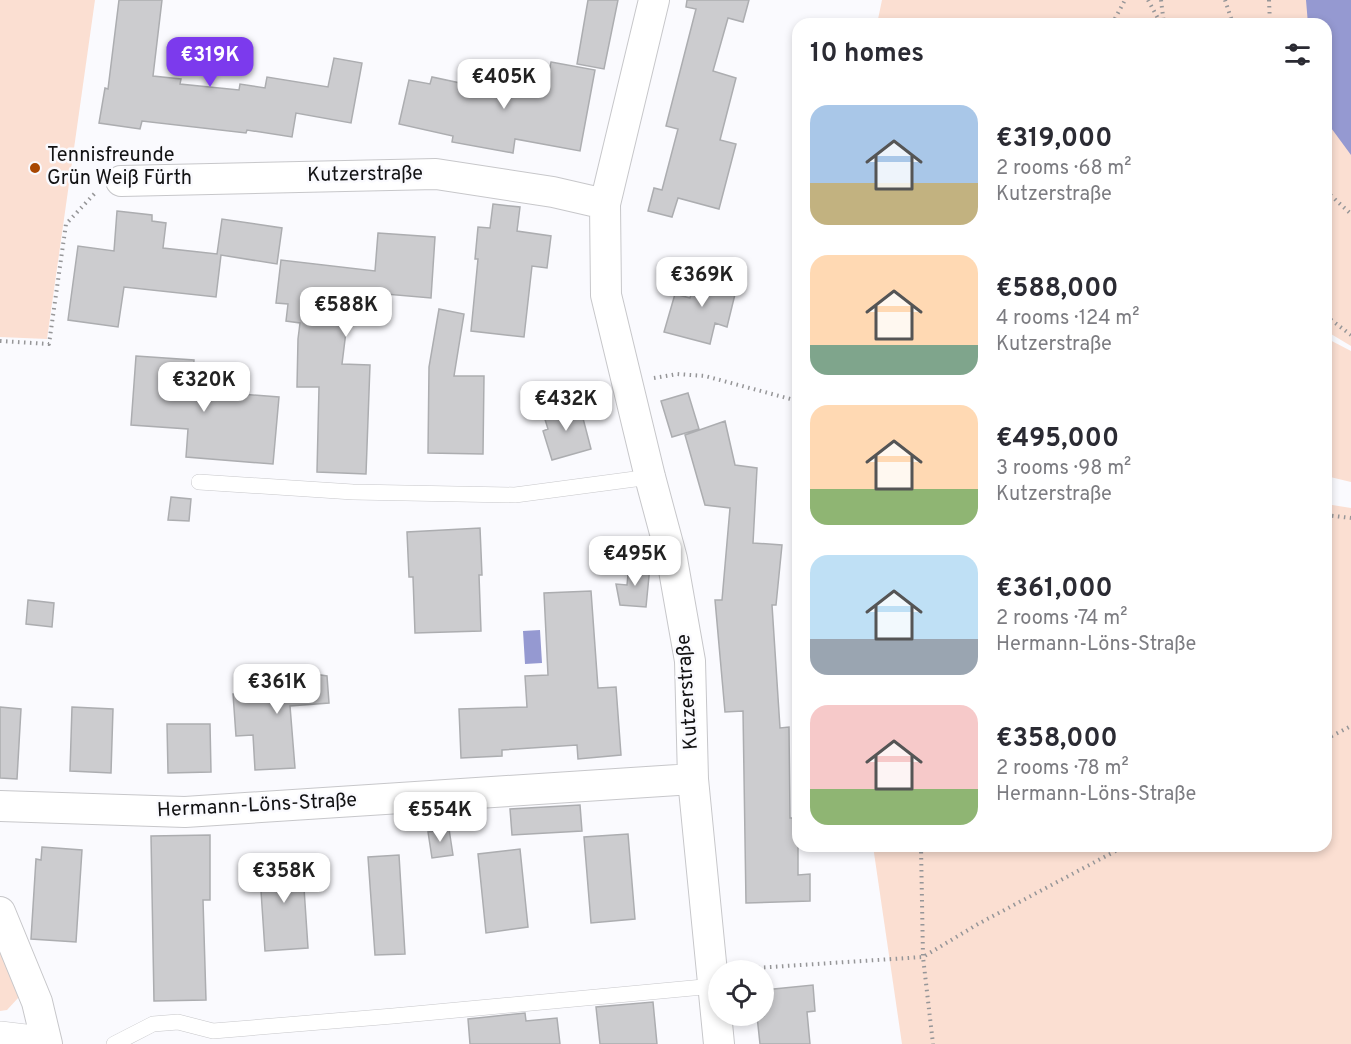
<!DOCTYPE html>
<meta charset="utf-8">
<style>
body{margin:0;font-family:Overpass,sans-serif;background:#f7f7f7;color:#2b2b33;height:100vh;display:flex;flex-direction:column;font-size:22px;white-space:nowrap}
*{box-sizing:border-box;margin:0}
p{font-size:20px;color:#7c7c81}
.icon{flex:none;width:33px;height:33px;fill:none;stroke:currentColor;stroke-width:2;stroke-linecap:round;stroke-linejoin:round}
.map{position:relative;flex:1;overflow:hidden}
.panel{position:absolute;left:792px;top:18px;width:540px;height:834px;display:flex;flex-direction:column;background:#fff;border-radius:18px;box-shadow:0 3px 9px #0003}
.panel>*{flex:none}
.controls{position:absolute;left:708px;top:960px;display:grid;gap:12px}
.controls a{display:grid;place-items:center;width:66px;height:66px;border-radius:50%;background:#fff;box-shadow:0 3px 9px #0003;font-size:30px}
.price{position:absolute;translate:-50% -51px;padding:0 14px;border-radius:12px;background:#fff;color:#222;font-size:20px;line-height:39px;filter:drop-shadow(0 2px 3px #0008)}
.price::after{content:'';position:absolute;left:50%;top:36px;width:18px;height:14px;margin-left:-9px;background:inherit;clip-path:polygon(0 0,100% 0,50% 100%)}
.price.current{background:#7c3aed;color:#fff}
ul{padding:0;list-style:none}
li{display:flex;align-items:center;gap:18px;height:150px;padding:0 18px}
li span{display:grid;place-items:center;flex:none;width:168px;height:120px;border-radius:18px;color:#555}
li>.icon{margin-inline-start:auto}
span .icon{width:72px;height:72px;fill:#fffc;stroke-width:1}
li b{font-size:26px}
h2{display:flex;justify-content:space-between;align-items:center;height:72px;padding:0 18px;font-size:26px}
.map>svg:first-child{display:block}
.green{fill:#fbdfd2}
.water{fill:#9599d1}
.building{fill:#cccccf;stroke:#acadb0;stroke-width:1.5}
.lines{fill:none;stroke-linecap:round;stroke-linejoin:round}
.service-casing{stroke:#c7c7ca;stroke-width:16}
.minor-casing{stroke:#c7c7ca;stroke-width:32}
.tertiary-casing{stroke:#c7c7ca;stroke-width:34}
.path{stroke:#969698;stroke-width:4;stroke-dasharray:1.5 4.5;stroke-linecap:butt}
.service{stroke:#fff;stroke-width:15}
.minor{stroke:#fff;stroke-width:30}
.tertiary{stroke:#fff;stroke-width:33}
.poi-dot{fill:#a84701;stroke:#fafafe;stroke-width:2}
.labels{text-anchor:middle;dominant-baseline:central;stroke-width:5;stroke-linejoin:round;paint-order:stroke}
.poi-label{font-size:20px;fill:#121213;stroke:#fafafe;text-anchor:start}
.street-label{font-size:20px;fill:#121213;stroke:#fafafe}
</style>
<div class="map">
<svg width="1351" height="1044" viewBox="0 0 1351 1044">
<rect width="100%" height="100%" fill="#fafafe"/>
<path class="green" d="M0 0H95L47 339 0 337Z
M882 0H1351V346L1326 331V24H877Z
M1326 338 1351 351V482L1326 476Z
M1326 504 1351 508V1044H902L873 846H1326Z
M0 940 19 997 7 1010 0 1011Z"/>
<path class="water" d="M1306 0H1351V155L1326 121V24H1308Z
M540 630 542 663 525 664 523 631Z"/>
<path class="building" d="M119 0H162L153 76 181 79 180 84 239 90 240 84 265 88 267 77 328 87 334 58 362 63 351 123 296 113 292 137 247 130 246 133 142 121 140 129 99 123 105 88 108 89Z
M588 0H618L604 69 577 64Z
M687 0H749L743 22 728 18 713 71 736 78 720 140 736 144 719 209 678 198 672 217 648 211 654 188 662 190 678 129 666 126 696 9 686 7Z
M551 62 595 70 580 151 515 139 513 153 452 142 453 136 399 124 409 80 430 84 432 77 465 84V79L545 93Z
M493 204 520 207 517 231 551 236 547 268 532 266 524 337 471 331 478 259H475L478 227 490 228Z
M117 211 152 215V221L166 223 163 248 217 254 222 219 282 228 277 264 221 255 216 297 124 287 118 327 68 320 78 246 114 251Z
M378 233 435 237 431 298 351 291 342 364 370 365 366 474 317 472 319 387H297L298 339 300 323 286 321 288 304 276 303 281 260 375 271Z
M698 271 738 282 727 327 715 323 710 344 664 332 675 294 690 298Z
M439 309 464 314 454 376H484L483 454 428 453 429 367Z
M136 356 194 360 192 390 279 397 273 464 186 457 188 429 131 425Z
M688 393 699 429 672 437 661 401Z
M579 403 591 449 552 460 543 431 548 429 543 413Z
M725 421 735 465 757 468 753 543 782 545 776 605H772L780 728 789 727 790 818H798V875L810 874V901L746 903 743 711 725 712 715 600H722L730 508 705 505 685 435Z
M171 497 191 499 189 521 168 520Z
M480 528 482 575H479L481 631 415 633 413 577H409L407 532Z
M629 564 650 566 646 607 620 605 616 584 627 585Z
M591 591 598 688 616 687 621 755 578 759 577 745 502 750V756L461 758 459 709 527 707 525 676 548 675 544 593Z
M28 600 54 603 52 627 26 624Z
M270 667 327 676 329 703 290 706 295 768 255 770 253 735 236 736 233 694 272 691Z
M0 707 21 709 17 779 0 778Z
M72 707 113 709 111 773 70 771Z
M167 724H210L211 772 168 773Z
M580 805 582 831 512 835 510 809Z
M449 829 453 855 432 858 428 832Z
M628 834 635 919 591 923 584 837Z
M210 835V900H203L206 1000 154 1001 151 836Z
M42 847 82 850 76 942 31 939 36 859 41 860Z
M520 849 528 927 486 933 478 854Z
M399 855 405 954 375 955 368 857Z
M302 858 308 948 265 951 259 861Z
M813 985 815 1011 807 1012 810 1044H760L757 1016H764V990Z
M653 1002 657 1044H600L596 1007Z
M525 1013 526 1021 557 1018 560 1044H470L468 1019Z"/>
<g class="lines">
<defs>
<path id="service" d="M199 482 353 492 515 495 650 477
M114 1044 153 1024 178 1022 213 1031 393 1016 714 986"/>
<path id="minor" d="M654 0 605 204 606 295 650 477 672 559 690 661 693 779 719 1044
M121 181 436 174 553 192 605 204
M0 806 185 812 693 779
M0 912 37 1002 47 1044"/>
<path id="tertiary" d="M0 1038 25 1041 34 1044"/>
</defs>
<use href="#service" class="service-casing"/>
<use href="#minor" class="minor-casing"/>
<use href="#tertiary" class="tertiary-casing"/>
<path class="path" d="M1148 0 1161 24
M1161 0 1164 24
M1225 0 1233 24
M1269 0 1270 24
M1112 24 1125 0
M1326 191 1351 214
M1326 316 1351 335
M0 341 49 344 66 224 97 191
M654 378 677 374 705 376 798 401
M1326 515 1351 518
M1326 739 1351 726
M921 846 923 957 933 1044
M740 969 923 957 978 924 1125 846"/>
<use href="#service" class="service"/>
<use href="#minor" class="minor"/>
<use href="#tertiary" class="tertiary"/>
</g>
<circle class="poi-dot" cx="35" cy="168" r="6"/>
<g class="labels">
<g class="poi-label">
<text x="47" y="156">Tennisfreunde<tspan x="47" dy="23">Grün Weiß Fürth</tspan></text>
</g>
<g class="street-label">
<text transform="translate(365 175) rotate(-1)">Kutzerstraße</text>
<text transform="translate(688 692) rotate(-94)">Kutzerstraße</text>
<text transform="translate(257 806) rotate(-3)">Hermann-Löns-Straße</text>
</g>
</g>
</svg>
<div class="controls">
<a><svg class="icon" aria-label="locate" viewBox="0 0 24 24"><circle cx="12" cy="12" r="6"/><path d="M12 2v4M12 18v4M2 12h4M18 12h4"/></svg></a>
</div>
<b class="price current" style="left:210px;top:88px">€319K</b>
<b class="price" style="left:504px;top:110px">€405K</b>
<b class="price" style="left:702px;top:308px">€369K</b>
<b class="price" style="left:346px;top:338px">€588K</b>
<b class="price" style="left:204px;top:413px">€320K</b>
<b class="price" style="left:566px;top:432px">€432K</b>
<b class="price" style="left:635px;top:587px">€495K</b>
<b class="price" style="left:277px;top:715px">€361K</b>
<b class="price" style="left:440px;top:843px">€554K</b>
<b class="price" style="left:284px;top:904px">€358K</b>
<section class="panel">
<h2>10 homes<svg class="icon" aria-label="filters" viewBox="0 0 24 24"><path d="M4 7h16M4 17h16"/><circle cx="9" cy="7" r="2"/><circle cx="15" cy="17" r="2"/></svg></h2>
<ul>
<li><span style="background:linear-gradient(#a9c7e8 65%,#c2b280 0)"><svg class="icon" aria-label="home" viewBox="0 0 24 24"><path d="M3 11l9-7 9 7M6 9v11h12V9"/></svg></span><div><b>€319,000</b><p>2 rooms · 68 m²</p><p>Kutzerstraße</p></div></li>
<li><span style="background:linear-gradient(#ffd9b3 75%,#7fa58c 0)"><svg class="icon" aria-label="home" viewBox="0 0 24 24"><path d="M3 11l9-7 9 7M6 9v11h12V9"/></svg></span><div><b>€588,000</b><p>4 rooms · 124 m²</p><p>Kutzerstraße</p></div></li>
<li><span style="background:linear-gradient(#ffd9b3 70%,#8fb573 0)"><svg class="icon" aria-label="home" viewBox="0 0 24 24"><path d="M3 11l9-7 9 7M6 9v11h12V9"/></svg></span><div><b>€495,000</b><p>3 rooms · 98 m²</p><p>Kutzerstraße</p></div></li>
<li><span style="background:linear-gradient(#bfe0f5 70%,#9aa5b1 0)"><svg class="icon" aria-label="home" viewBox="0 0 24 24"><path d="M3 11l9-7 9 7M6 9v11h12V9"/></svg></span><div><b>€361,000</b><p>2 rooms · 74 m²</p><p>Hermann-Löns-Straße</p></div></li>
<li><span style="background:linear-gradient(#f6c9c9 70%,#8fb573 0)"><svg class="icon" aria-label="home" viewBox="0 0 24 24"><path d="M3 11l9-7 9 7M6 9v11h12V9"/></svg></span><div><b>€358,000</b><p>2 rooms · 78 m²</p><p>Hermann-Löns-Straße</p></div></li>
</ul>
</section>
</div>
